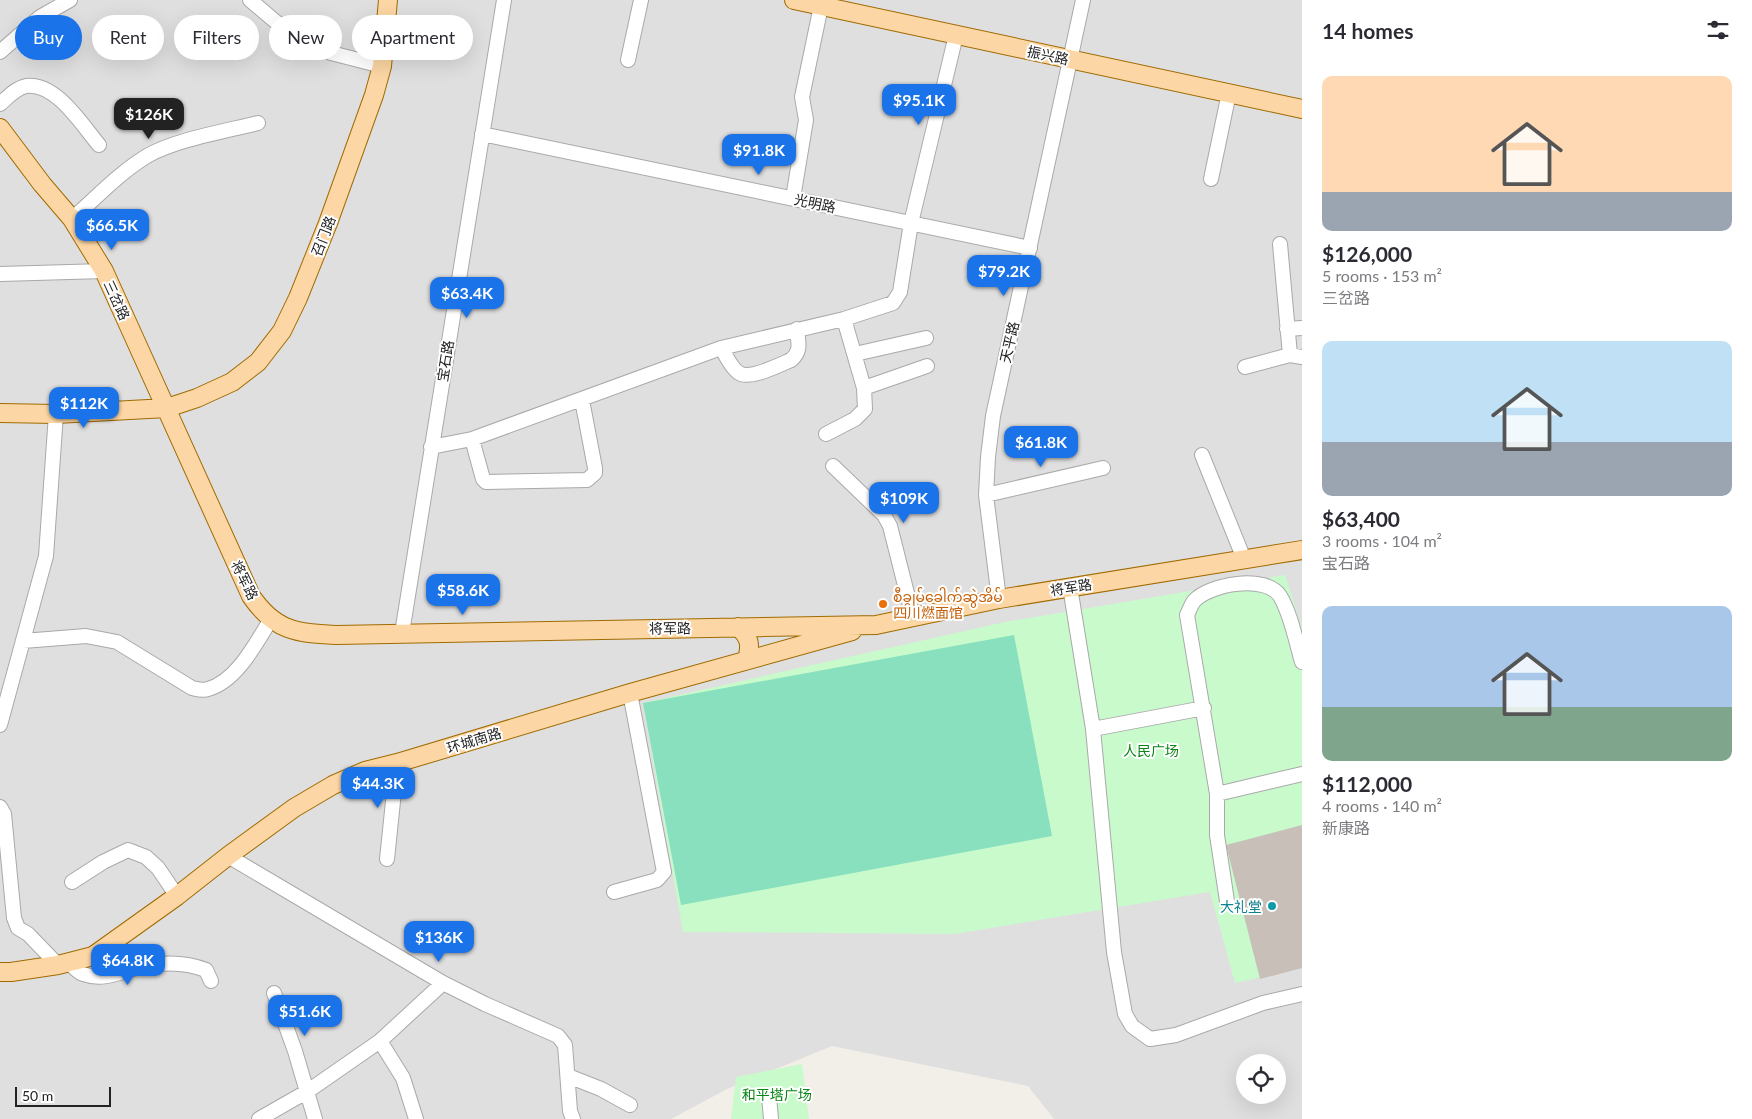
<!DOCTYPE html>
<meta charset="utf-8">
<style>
body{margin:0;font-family:Lato,"Noto Sans SC","Noto Sans Myanmar",sans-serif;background:#f7f7f7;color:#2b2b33;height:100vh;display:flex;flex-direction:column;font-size:19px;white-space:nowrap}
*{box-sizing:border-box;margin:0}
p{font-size:16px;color:#7c7c81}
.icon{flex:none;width:28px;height:28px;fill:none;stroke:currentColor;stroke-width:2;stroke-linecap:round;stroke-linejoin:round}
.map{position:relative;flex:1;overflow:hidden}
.drawer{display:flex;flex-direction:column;background:#fff;width:450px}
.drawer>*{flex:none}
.banner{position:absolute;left:15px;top:15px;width:475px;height:45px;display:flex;gap:10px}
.controls{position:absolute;left:1236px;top:1054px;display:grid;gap:10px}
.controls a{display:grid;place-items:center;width:50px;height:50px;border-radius:50%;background:#fff;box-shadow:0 5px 20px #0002;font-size:25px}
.scale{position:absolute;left:15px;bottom:12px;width:96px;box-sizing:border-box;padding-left:5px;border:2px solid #222;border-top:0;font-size:14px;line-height:18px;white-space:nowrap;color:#222;-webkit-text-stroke:4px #fff;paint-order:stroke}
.price{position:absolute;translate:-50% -42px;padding:0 11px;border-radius:10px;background:#1a73e8;color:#fff;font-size:16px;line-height:32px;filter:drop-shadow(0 1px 2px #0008)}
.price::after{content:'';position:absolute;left:50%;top:30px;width:15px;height:11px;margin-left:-8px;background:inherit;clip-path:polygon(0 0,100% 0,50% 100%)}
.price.current{background:#222;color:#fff}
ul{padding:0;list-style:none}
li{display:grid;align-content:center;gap:10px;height:265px;padding:0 20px}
li span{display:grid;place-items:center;height:155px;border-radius:10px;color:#555}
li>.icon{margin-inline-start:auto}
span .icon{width:90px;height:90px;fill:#fffc;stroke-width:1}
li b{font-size:21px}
h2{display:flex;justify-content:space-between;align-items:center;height:60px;padding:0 20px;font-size:21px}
.chip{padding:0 18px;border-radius:22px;background:#fff;box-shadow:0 5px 20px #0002;font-size:18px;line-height:45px}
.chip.current{background:#1a73e8;color:#fff}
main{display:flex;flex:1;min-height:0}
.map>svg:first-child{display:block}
.residential{fill:#e0dfdf;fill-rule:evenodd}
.park{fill:#c8facc}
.pitch{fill:#88e0be}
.building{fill:#c7bfb8}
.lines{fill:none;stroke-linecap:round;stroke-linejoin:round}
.minor-casing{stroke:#a9a9a9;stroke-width:16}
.major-casing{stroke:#a06b00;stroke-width:20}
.minor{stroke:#fff;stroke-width:14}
.major{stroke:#fcd6a4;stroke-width:18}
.food-dot{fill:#e8710a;stroke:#fff;stroke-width:2}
.culture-dot{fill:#0f9aa8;stroke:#fff;stroke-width:2}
.labels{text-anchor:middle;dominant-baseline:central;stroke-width:4;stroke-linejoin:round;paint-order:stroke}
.street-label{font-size:14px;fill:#222;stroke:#fff}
.food-label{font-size:14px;fill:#c56008;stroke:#fff;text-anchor:start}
.park-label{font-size:14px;fill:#0c8416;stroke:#fff}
.culture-label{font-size:14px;fill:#0d838f;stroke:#fff;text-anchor:end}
</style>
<main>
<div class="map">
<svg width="1302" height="1119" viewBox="0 0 1302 1119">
<rect width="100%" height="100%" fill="#f2efe9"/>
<path class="residential" d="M0 0H1302V1119H1054L1028 1086 832 1046 727 1089 671 1119H0ZM1245 1062H1278V1095H1245Z"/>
<path class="park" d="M1285 575 1302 628V968L1235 983 1210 892 954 934 683 932 643 703 1005 622Z
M802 1064 809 1119H731L736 1077Z"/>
<path class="pitch" d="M1014 635 1052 836 681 905 643 703Z"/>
<path class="building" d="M1302 825V968L1260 979 1226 845Z"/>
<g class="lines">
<defs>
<path id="minor" d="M250 0 276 22 331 53 382 66
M0 52 40 17 70 0
M628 60 641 0
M0 104C8 97 16 88 26 86 56 82 82 125 99 145
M482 134 1030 248
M1211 179 1229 93
M793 198 806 120 802 97 821 6
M72 219C96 198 119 173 147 156 174 140 226 131 258 123
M1280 244 1290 355
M0 274 104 271
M1287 329 1302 328
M721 348C726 355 731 368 739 373 750 380 779 365 791 360 802 351 798 342 797 329
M855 354 926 338
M1245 367 1290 355 1302 357
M864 388 927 366
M826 434 855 419 865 409 864 388 844 319
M472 439 483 479 486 482 587 480 595 473V468L582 400
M431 447 472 439 721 348 844 319 893 303 900 292 911 223 956 35
M1202 455 1244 559
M833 466 884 515 890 526 913 617
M986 495 1103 468
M1070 587 1093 729 1114 952 1125 1014 1132 1026 1150 1039 1176 1035 1263 1003 1302 994
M999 599 986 495 988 457 993 416 1083 0
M402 633 504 0
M23 641 86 636 117 642 192 688C197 689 203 691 208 689 237 681 256 643 271 619
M0 725 46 556 56 414
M1093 729 1204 708
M1217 794 1302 774
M0 807 4 814 14 918 18 928 28 934 58 965
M228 856 443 983 485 1004 558 1036 565 1045 570 1111 573 1119
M387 859 397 763
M72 882 103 862 128 850 146 857 158 868 177 896
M614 892 657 880 664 872 630 693
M1227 901 1217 835V794L1187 615C1189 611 1191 605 1194 601 1209 584 1266 574 1280 596 1291 614 1296 642 1302 662
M68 962C73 966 78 973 83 974 105 982 124 970 144 966 165 962 186 962 206 970L211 981
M274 993 295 1051 315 1119
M380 1041 403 1078 416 1119
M568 1076 601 1089 630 1105
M769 1096 771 1119
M259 1119 308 1091 380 1041 443 983"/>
<path id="major" d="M794 0 1302 109
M0 128 42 184 72 219 104 271 251 596C275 631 296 633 336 635L876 625 999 599 1302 550
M0 413 56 414 167 408 197 398 232 382 258 362 282 331 298 298 328 223 374 95 382 66 388 0
M738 627C750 637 751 645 747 660
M0 972H11L58 965 93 956 177 896 228 856 294 808 333 785 365 771 397 763 630 693 852 631"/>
</defs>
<use href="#minor" class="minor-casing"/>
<use href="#major" class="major-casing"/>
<use href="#minor" class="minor"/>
<use href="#major" class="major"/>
</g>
<circle class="food-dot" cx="883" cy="604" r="5"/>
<circle class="culture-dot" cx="1272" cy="906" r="5"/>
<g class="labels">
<g class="street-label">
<text transform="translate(1048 55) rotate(12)">振兴路</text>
<text transform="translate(815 203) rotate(12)">光明路</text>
<text transform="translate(323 236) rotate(-69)">召门路</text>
<text transform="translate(117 300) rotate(65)">三岔路</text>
<text transform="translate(1009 342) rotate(-77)">天平路</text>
<text transform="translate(445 361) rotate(-81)">宝石路</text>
<text transform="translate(245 580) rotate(64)">将军路</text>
<text transform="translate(1071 587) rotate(-9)">将军路</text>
<text transform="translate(670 628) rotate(-1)">将军路</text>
<text transform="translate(474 740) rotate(-17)">环城南路</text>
</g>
<g class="food-label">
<text x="893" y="596">စီချွမ်ခေါက်ဆွဲအိမ်<tspan x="893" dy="16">四川燃面馆</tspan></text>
</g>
<g class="park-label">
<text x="1151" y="750">人民广场</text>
<text x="777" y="1094">和平塔广场</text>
</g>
<g class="culture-label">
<text x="1262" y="906">大礼堂</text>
</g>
</g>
</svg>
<div class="controls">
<a><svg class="icon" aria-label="locate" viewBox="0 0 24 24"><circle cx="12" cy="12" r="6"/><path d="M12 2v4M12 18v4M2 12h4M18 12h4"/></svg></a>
</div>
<div class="scale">50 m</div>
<b class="price" style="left:919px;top:126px">$95.1K</b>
<b class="price current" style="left:149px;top:140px">$126K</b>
<b class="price" style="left:759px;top:176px">$91.8K</b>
<b class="price" style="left:112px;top:251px">$66.5K</b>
<b class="price" style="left:1004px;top:297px">$79.2K</b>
<b class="price" style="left:467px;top:319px">$63.4K</b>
<b class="price" style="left:84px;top:429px">$112K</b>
<b class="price" style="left:1041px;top:468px">$61.8K</b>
<b class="price" style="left:904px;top:524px">$109K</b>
<b class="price" style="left:463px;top:616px">$58.6K</b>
<b class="price" style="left:378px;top:809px">$44.3K</b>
<b class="price" style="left:439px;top:963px">$136K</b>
<b class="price" style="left:128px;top:986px">$64.8K</b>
<b class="price" style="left:305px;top:1037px">$51.6K</b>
<div class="banner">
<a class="chip current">Buy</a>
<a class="chip">Rent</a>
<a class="chip">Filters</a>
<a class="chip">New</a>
<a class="chip">Apartment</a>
</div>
</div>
<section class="drawer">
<h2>14 homes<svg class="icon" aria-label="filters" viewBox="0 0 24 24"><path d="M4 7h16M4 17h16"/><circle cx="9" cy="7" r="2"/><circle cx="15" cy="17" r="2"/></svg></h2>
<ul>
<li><span style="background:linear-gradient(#ffd9b3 75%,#9aa5b1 0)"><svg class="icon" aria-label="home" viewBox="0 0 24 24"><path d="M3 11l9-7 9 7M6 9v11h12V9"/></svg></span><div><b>$126,000</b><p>5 rooms · 153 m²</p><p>三岔路</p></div></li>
<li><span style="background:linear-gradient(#bfe0f5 65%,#9aa5b1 0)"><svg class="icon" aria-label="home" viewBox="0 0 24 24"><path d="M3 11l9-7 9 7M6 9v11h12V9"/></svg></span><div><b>$63,400</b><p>3 rooms · 104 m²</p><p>宝石路</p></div></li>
<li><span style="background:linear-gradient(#a9c7e8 65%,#7fa58c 0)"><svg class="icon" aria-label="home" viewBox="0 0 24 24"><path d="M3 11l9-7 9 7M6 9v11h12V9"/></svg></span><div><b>$112,000</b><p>4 rooms · 140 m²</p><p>新康路</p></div></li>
</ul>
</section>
</main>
